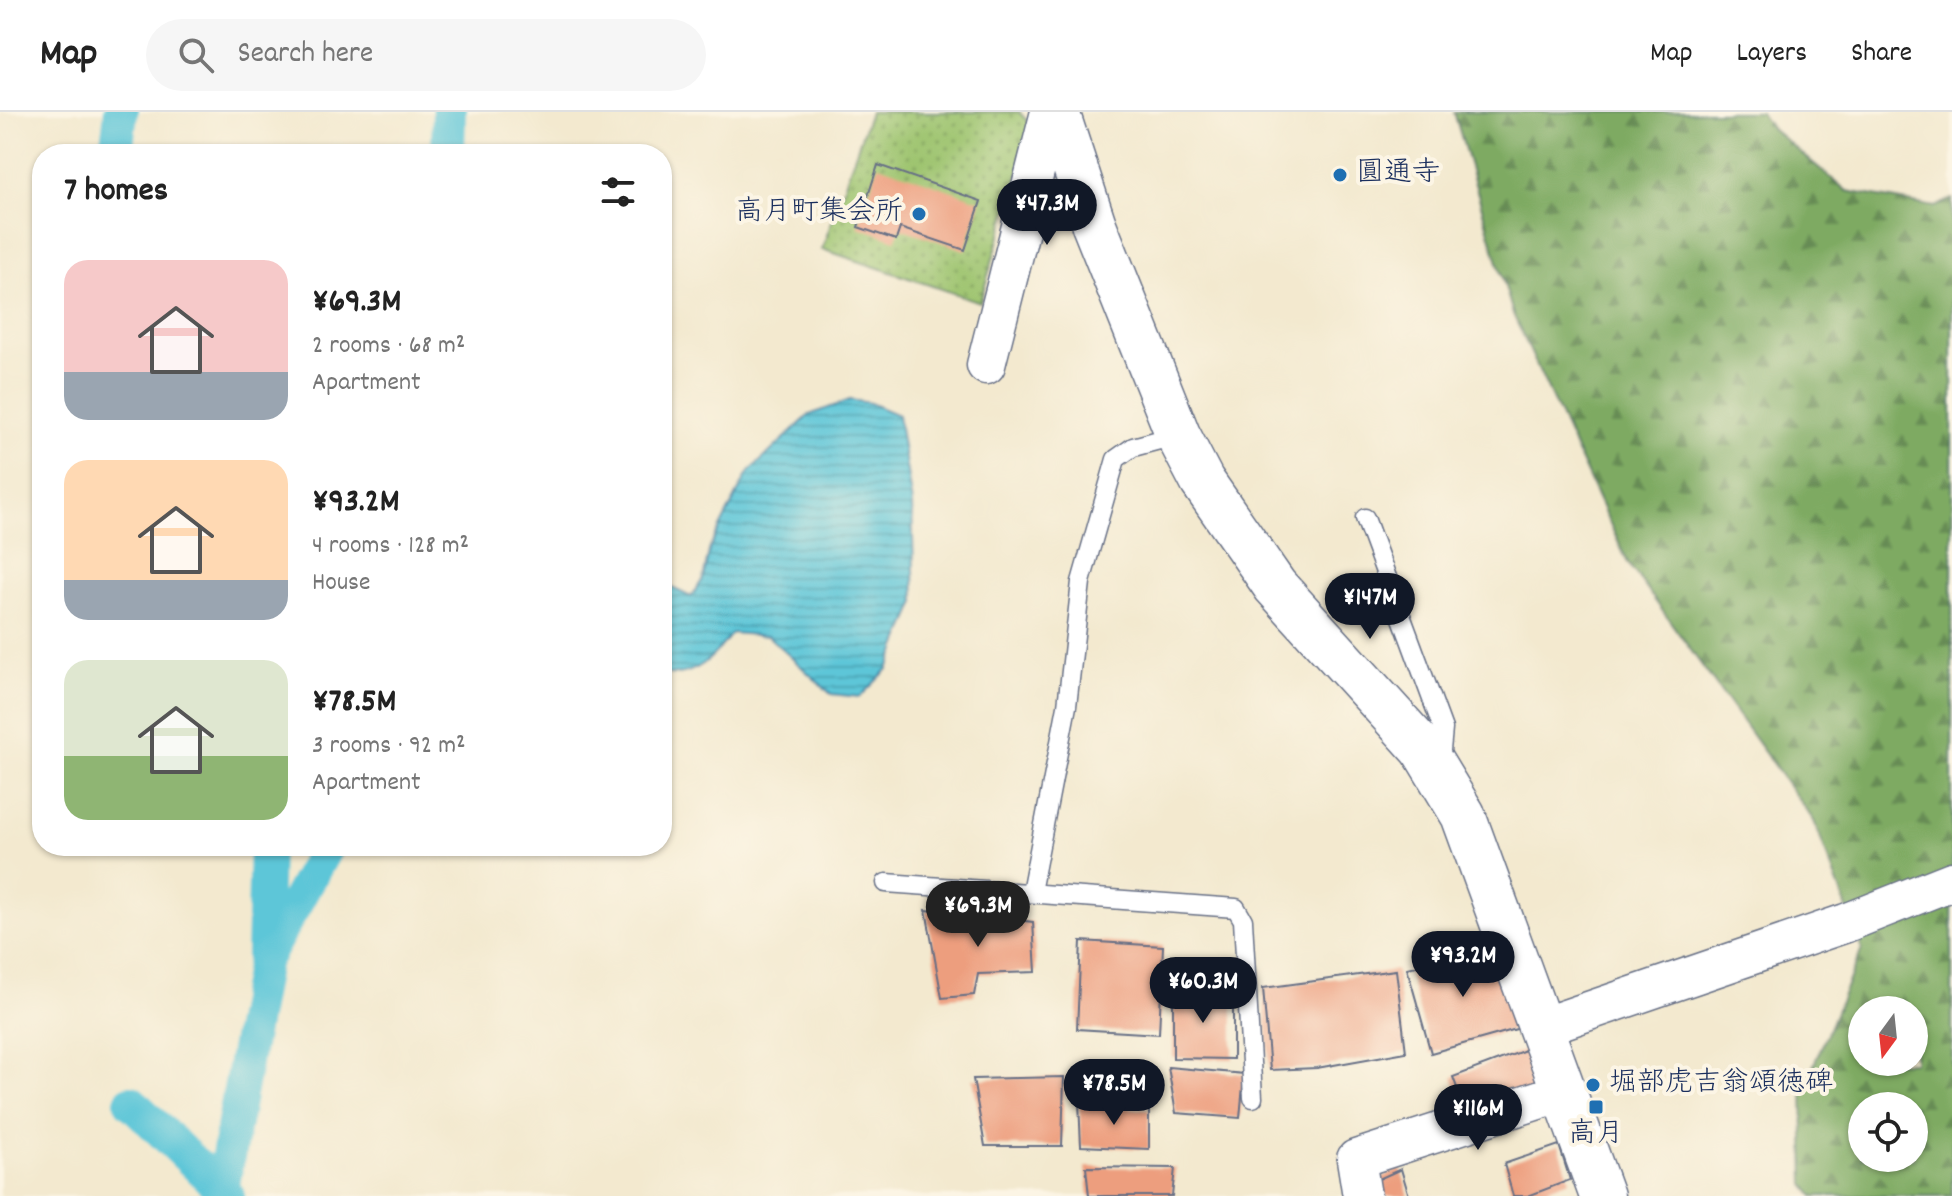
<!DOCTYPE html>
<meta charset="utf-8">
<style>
body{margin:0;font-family:Dekko,"Klee One",sans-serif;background:#f6f6f6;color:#222;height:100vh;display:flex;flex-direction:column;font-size:30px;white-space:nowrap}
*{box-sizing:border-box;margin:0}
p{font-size:26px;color:#767676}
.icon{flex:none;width:44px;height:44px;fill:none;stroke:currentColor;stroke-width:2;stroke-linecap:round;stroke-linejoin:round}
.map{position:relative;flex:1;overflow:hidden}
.side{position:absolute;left:32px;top:32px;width:640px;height:712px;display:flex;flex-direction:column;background:#fff;border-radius:32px;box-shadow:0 2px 6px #0004}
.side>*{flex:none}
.needle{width:52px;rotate:195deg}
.controls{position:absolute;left:1848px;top:884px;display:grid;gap:16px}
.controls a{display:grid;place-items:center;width:80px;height:80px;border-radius:50%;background:#fff;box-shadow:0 2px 6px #0004;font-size:40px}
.price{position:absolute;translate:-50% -68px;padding:0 18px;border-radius:28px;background:#111827;color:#fff;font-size:26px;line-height:52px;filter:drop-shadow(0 2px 4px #0008)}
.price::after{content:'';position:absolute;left:50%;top:48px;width:24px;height:18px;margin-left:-12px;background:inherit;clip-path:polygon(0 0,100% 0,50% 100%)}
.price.on{background:#222;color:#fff}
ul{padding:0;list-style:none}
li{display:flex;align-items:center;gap:24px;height:200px;padding:0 32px}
li span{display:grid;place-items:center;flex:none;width:224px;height:160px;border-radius:24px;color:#555}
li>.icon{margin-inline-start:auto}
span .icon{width:96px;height:96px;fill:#fffc;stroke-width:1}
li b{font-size:34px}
h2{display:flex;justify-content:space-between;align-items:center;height:96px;padding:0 32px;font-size:34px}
header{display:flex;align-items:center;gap:48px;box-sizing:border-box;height:112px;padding:0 40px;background:#fff;border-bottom:2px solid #e0e0e0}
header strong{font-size:38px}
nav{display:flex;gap:44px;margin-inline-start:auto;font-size:28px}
.search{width:560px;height:72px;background:#f6f6f6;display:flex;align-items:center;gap:20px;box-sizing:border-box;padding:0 28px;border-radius:44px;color:#767676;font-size:30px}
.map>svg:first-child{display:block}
.forest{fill:url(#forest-firs);stroke:#4c6c60;stroke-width:2;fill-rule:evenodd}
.park{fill:url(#park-dots);stroke:#5c7a66;stroke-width:2}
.water{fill:url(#water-rules);stroke:#3c7a9b;stroke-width:2}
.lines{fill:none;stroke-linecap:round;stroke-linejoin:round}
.canal{stroke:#5dc6d8;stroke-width:34}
.building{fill:#ed9e7e}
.service-casing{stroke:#677086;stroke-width:21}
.minor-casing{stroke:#677086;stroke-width:41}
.secondary-casing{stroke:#677086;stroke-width:47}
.service{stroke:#fff;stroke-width:18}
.minor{stroke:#fff;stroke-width:38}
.secondary{stroke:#fff;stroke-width:44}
.poi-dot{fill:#1f6fb2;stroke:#fcf5e5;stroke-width:3}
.labels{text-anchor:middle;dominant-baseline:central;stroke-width:8;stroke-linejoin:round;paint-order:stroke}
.poi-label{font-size:28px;fill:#1b2f5e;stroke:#fcf5e5;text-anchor:start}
</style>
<header>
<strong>Map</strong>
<div class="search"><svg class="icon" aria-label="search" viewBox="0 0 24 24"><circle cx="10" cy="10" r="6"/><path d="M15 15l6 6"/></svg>Search here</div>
<nav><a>Map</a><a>Layers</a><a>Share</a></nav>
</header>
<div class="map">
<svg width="1952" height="1084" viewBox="0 0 1952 1084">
<defs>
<pattern id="forest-firs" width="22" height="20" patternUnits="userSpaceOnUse" patternTransform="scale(2)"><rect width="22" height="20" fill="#7eaa62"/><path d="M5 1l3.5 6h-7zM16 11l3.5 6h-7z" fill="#668b54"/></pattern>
<pattern id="park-dots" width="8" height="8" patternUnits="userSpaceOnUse" patternTransform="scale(2)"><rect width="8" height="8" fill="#9ec46f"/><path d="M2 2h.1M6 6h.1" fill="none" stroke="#80a05e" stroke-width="1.8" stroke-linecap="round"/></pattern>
<pattern id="water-rules" width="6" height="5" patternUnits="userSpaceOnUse" patternTransform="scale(2)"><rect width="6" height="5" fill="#5dc6d8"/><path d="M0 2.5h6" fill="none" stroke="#4ca1b2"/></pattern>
</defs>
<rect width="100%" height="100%" fill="#fcf5e5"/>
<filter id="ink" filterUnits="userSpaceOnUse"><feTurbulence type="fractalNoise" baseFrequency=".0125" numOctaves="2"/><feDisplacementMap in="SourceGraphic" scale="16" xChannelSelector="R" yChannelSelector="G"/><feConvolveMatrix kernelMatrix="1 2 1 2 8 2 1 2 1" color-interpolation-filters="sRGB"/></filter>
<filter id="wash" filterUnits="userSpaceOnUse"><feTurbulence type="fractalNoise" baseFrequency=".006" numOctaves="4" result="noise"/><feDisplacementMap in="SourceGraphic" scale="32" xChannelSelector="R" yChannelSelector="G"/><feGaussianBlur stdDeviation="1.8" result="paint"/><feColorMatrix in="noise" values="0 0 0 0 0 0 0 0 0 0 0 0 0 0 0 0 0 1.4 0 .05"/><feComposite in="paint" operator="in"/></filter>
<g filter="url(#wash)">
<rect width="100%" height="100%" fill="#f3e9cf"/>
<path class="forest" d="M1454 0H1760L1771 16 1847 79 1935 95 1952 87V1084H1814L1805 1073 1803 979 1862 837 1814 709 1628 451 1513 202ZM1862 898H1914V950H1862ZM1862 994H1914V1046H1862Z"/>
<path class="park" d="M870 0H1019L1033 15 980 190 822 137Z"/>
<path class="water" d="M850 288 870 291 898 303 912 392 915 492 888 557 860 585 831 582 768 524 732 521C715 544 694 568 662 561V471L691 485 703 467 710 435 748 361 809 303Z"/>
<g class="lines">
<path class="canal" d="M116 42 121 0
M448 42 449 0
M263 846 266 734
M131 990 228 1084
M222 1078 263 850 327 734"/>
</g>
<g id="blocks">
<path class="building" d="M878 53 981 89 965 138 900 116 896 128 858 115Z
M926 798 1033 810 1036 860 978 862 974 883 942 886Z
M1081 829 1163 834 1159 922 1077 917Z
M1496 836 1520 916 1431 941 1407 856Z
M1396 858 1406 940 1317 956 1270 958 1263 876Z
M1173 880H1233V947L1173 946Z
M1528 937 1543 977 1468 1005 1453 965Z
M1168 955 1244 962 1240 1006 1176 1001Z
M1064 965 1062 1034H985L973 967Z
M1079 990 1149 998V1037L1081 1034Z
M1559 1033 1570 1068 1528 1084H1513L1504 1052Z
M1086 1055 1175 1056 1172 1084H1089Z
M1401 1057 1409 1084H1376L1372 1070Z"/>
</g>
</g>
<g filter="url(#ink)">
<use href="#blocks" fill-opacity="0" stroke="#677086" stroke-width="2"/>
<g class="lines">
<defs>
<path id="service" d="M1365 406 1443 617 1440 649
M886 771 1236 796 1243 808 1253 986
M1031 780 1067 594 1081 470 1116 347 1133 335 1178 323"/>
<path id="minor" d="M986 253 1050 0
M1542 915 1846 811 1952 769
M1362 1084 1356 1047 1566 979"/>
<path id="secondary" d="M1057 0 1094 113 1178 323 1202 369 1275 474 1423 637 1463 703 1602 1084"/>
</defs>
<use href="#service" class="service-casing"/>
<use href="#minor" class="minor-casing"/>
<use href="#secondary" class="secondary-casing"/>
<use href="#service" class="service"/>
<use href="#minor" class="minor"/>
<use href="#secondary" class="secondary"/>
</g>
</g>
<g class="poi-dot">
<circle cx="1340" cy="63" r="8"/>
<circle cx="919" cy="102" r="8"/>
<circle cx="1593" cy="973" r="8"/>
<rect x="1588" y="987" width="16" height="16" rx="4"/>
</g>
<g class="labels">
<g class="poi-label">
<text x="1356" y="63">圓通寺</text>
<text x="903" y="102" text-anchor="end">高月町集会所</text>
<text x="1609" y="973">堀部虎吉翁頌徳碑</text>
<text x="1596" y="1024" text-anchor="middle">高月</text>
</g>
</g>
</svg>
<div class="controls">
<a><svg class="needle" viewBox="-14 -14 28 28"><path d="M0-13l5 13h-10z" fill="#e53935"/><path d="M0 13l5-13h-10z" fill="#767676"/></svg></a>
<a><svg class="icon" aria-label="locate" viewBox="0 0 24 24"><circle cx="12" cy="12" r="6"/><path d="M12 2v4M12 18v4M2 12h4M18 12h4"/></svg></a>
</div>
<b class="price" style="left:1047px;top:135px">¥47.3M</b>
<b class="price" style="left:1370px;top:529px">¥147M</b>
<b class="price on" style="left:978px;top:837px">¥69.3M</b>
<b class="price" style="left:1463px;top:887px">¥93.2M</b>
<b class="price" style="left:1203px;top:913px">¥60.3M</b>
<b class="price" style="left:1114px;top:1015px">¥78.5M</b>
<b class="price" style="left:1478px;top:1040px">¥116M</b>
<section class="side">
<h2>7 homes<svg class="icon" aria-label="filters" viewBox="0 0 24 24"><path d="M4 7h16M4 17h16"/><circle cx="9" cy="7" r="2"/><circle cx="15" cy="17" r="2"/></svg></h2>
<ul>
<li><span style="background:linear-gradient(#f6c9c9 70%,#9aa5b1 0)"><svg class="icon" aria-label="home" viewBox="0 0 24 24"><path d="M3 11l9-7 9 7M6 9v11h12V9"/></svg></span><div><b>¥69.3M</b><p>2 rooms · 68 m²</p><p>Apartment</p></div></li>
<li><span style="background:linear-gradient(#ffd9b3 75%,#9aa5b1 0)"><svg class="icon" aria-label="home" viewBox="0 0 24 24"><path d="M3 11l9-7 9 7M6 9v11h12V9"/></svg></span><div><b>¥93.2M</b><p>4 rooms · 128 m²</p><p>House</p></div></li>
<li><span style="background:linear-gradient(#dfe7d0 60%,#8fb573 0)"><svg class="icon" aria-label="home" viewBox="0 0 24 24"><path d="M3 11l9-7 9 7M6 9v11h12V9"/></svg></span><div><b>¥78.5M</b><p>3 rooms · 92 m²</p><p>Apartment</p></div></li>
</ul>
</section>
</div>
